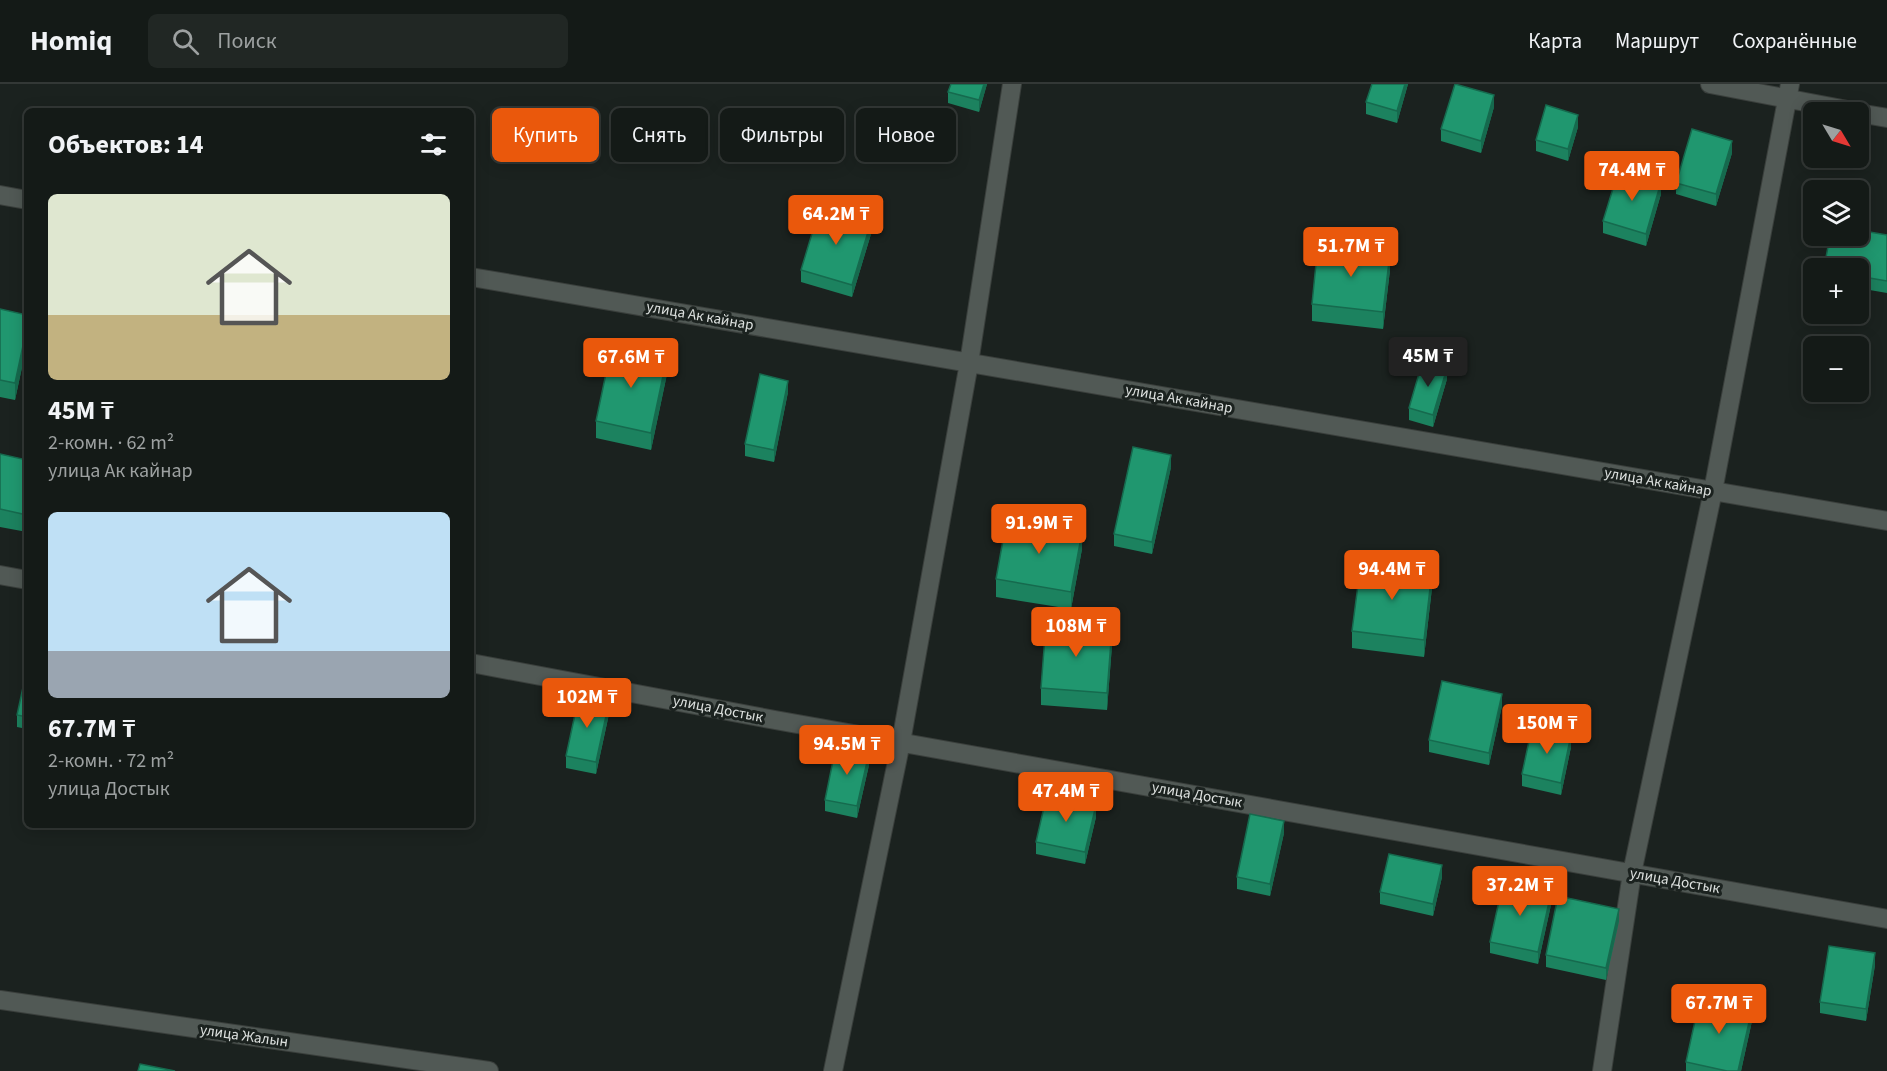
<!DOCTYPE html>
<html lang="ru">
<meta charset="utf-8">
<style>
body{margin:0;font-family:"Source Sans 3",sans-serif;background:#212724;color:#f1f3f6;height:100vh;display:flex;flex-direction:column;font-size:22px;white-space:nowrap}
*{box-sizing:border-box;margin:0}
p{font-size:20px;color:#9da1a1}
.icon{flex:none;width:33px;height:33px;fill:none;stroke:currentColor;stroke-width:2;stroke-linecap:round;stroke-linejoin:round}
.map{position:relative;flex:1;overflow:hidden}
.details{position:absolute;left:24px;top:24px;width:450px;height:720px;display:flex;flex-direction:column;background:#141a17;border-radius:9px;box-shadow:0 3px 15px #0003,0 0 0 2px #333836}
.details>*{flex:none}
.top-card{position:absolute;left:492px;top:24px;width:570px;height:54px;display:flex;gap:12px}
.needle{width:39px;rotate:128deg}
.fabs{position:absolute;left:1803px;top:18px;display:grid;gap:12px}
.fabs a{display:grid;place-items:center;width:66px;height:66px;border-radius:9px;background:#141a17;box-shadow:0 3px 15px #0003,0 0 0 2px #333836;font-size:30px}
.price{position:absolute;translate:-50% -51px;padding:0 14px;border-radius:6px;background:#ea580c;color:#fff;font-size:20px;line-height:39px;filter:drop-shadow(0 2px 3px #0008)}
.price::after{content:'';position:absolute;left:50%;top:36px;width:18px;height:14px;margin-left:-9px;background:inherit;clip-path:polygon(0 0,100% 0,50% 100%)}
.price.on{background:#222;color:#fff}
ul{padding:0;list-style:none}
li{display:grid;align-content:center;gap:12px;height:318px;padding:0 24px}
li span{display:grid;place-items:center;height:186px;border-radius:9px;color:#555}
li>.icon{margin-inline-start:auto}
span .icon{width:108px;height:108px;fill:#fffc;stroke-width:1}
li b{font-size:26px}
h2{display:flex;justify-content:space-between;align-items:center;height:72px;padding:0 24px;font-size:26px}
.tag{padding:0 21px;border-radius:9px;background:#141a17;box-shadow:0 3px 15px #0003,0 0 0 2px #333836;font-size:21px;line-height:54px}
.tag.on{background:#ea580c;color:#fff}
header{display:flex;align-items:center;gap:36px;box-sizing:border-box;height:84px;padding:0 30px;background:#141a17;border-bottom:2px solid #333836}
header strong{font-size:28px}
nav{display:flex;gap:33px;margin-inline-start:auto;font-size:21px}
.search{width:420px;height:54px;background:#212724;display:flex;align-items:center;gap:15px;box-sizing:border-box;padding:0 21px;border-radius:9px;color:#9da1a1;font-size:22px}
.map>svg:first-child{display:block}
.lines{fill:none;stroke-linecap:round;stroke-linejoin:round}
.minor-casing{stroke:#3a3f3c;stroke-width:20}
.minor{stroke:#515955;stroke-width:18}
.wall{fill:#1c825f}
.shaded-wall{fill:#166a4e}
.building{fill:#20976f;stroke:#166a4e;stroke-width:1.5}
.labels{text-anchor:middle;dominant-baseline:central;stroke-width:6;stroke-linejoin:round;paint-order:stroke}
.street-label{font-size:15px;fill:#dde1df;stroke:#1b221f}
</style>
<header>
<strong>Homiq</strong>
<div class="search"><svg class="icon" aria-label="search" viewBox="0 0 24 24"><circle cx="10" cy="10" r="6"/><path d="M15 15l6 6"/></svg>Поиск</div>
<nav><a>Карта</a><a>Маршрут</a><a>Сохранённые</a></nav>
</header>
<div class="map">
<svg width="1887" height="987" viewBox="0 0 1887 987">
<rect width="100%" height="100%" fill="#1b221f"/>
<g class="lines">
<defs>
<path id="minor" d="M1710 0 1858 28
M1858 29 1887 34
M0 111 27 116
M471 193 1887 437
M0 491 27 496
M471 579 775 636 1887 835
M0 916 489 987
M833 987 901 658 969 279 1012 0
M1602 987 1632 789 1713 407 1790 0"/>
</defs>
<use href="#minor" class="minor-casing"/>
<use href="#minor" class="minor"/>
</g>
<path class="wall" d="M951 0H987L979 28 948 19V8Z
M1372 0H1408L1397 39 1366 30V18Z
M1494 23 1481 69 1441 57V45Z
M1578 43 1568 77 1536 67V56Z
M1732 69 1716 122 1676 110V99Z
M1661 110 1646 162 1603 149V137Z
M871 150 852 213 801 198V186Z
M1887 151V209L1858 204V184Z
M1390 186 1383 245 1312 237V220Z
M0 225 27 231V260L15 316 0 313Z
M667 290 651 366 596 354V337Z
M1447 295 1433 343 1409 336V324Z
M788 308 774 378 745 372V360Z
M0 370 27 376V448L0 443Z
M1171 383 1152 470 1114 462V450Z
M1082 465 1071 525 996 513V495Z
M1432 504 1424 573 1352 564V547Z
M1112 561 1107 626 1041 621V604Z
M27 585V645L17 643V631Z
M1502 622 1489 681 1429 668V656Z
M609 630 596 690 566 684V672Z
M1571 663 1561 711 1522 702V690Z
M869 681 857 734 825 727V716Z
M1096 733 1085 780 1036 770V758Z
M1284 749 1270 812 1237 805V793Z
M1442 793 1433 832 1380 820V808Z
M1551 821 1538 880 1490 869V858Z
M1619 837 1606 896 1546 883V871Z
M1875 881 1866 937 1820 929V918Z
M1752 937 1741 987H1686V978Z"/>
<path class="shaded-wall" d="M984 0H987L979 28V16Z
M1405 0H1408L1397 39V27Z
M1494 11V23L1481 69V57Z
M1578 31V43L1568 77V65Z
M1732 57V69L1716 122V110Z
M1661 98V110L1646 162V150Z
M871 138V150L852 213V201Z
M1390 169V186L1383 245V228Z
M27 243V260L15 316V299Z
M667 273V290L651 366V349Z
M1447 284V295L1433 343V331Z
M788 297V308L774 378V366Z
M1171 371V383L1152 470V458Z
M1082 448V465L1071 525V508Z
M1432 487V504L1424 573V556Z
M1112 544V561L1107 626V609Z
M1502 610V622L1489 681V669Z
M609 618V630L596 690V678Z
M1571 651V663L1561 711V699Z
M869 669V681L857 734V722Z
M1096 721V733L1085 780V768Z
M1284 737V749L1270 812V800Z
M1442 781V793L1433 832V820Z
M1551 809V821L1538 880V868Z
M1619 825V837L1606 896V884Z
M1875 869V881L1866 937V925Z
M1752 925V937L1741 987H1738Z"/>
<path class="building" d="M951 0H984L979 16 948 8Z
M1372 0H1405L1397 27 1366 18Z
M1455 0 1494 11 1481 57 1441 45Z
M1546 21 1578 31 1568 65 1536 56Z
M1692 45 1732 57 1716 110 1676 99Z
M1619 85 1661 98 1646 150 1603 137Z
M820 123 871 138 852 201 801 186Z
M1858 146 1887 151V197L1858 192V184H1824L1830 152H1858Z
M1318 160 1390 169 1383 228 1312 220Z
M0 225 27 231V243L15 299 0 296Z
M612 261 667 273 651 349 596 337Z
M1423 276 1447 284 1433 331 1409 324Z
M760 290 788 297 774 366 745 360Z
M1133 363 1171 371 1152 458 1114 450Z
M0 370 27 376V431L0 425Z
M1007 434 1082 448 1071 508 996 495Z
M1361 478 1432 487 1424 556 1352 547Z
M1046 539 1112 544 1107 609 1041 604Z
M27 585V633L17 631Z
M1442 597 1502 610 1489 669 1429 656Z
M579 612 609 618 596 678 566 672Z
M1532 643 1571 651 1561 699 1522 690Z
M836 662 869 669 857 722 825 716Z
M1047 710 1096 721 1085 768 1036 758Z
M1250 730 1284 737 1270 800 1237 793Z
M1389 770 1442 781 1433 820 1380 808Z
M1503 799 1551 809 1538 868 1490 858Z
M1558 812 1619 825 1606 884 1546 871Z
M1829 862 1875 869 1866 925 1820 918Z
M1700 914 1752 925 1738 987H1727L1686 978Z
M140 980 175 987H138Z"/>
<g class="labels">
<g class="street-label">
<text transform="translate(700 232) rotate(10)">улица Ак кайнар</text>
<text transform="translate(1179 315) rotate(10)">улица Ак кайнар</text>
<text transform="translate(1658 398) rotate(10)">улица Ак кайнар</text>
<text transform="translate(718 625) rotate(11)">улица Достык</text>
<text transform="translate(1197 711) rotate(10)">улица Достык</text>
<text transform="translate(1675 797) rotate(10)">улица Достык</text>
<text transform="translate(244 952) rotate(8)">улица Жалын</text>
</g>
</g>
</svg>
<div class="fabs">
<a><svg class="needle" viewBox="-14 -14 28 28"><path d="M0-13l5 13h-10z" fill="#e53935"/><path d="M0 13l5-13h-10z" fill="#9da1a1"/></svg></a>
<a><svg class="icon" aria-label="layers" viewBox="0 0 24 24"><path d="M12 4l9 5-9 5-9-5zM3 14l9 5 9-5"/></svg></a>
<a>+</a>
<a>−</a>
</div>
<b class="price" style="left:1632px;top:118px">74.4M ₸</b>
<b class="price" style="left:836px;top:162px">64.2M ₸</b>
<b class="price" style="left:1351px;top:194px">51.7M ₸</b>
<b class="price on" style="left:1428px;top:304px">45M ₸</b>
<b class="price" style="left:631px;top:305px">67.6M ₸</b>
<b class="price" style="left:1039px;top:471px">91.9M ₸</b>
<b class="price" style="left:1392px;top:517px">94.4M ₸</b>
<b class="price" style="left:1076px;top:574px">108M ₸</b>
<b class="price" style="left:587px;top:645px">102M ₸</b>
<b class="price" style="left:1547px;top:671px">150M ₸</b>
<b class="price" style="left:847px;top:692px">94.5M ₸</b>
<b class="price" style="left:1066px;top:739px">47.4M ₸</b>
<b class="price" style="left:1520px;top:833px">37.2M ₸</b>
<b class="price" style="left:1719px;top:951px">67.7M ₸</b>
<div class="top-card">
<a class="tag on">Купить</a>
<a class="tag">Снять</a>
<a class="tag">Фильтры</a>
<a class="tag">Новое</a>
</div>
<section class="details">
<h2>Объектов: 14<svg class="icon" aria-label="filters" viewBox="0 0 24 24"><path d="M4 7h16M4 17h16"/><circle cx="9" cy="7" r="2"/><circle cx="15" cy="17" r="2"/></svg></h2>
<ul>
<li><span style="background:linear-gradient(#dfe7d0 65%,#c2b280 0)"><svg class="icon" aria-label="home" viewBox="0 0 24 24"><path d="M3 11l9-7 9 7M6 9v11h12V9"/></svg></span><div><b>45M ₸</b><p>2-комн. · 62 m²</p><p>улица Ак кайнар</p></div></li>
<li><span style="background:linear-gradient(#bfe0f5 75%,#9aa5b1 0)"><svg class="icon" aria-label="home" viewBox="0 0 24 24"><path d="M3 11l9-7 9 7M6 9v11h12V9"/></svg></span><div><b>67.7M ₸</b><p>2-комн. · 72 m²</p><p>улица Достык</p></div></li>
</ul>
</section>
</div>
